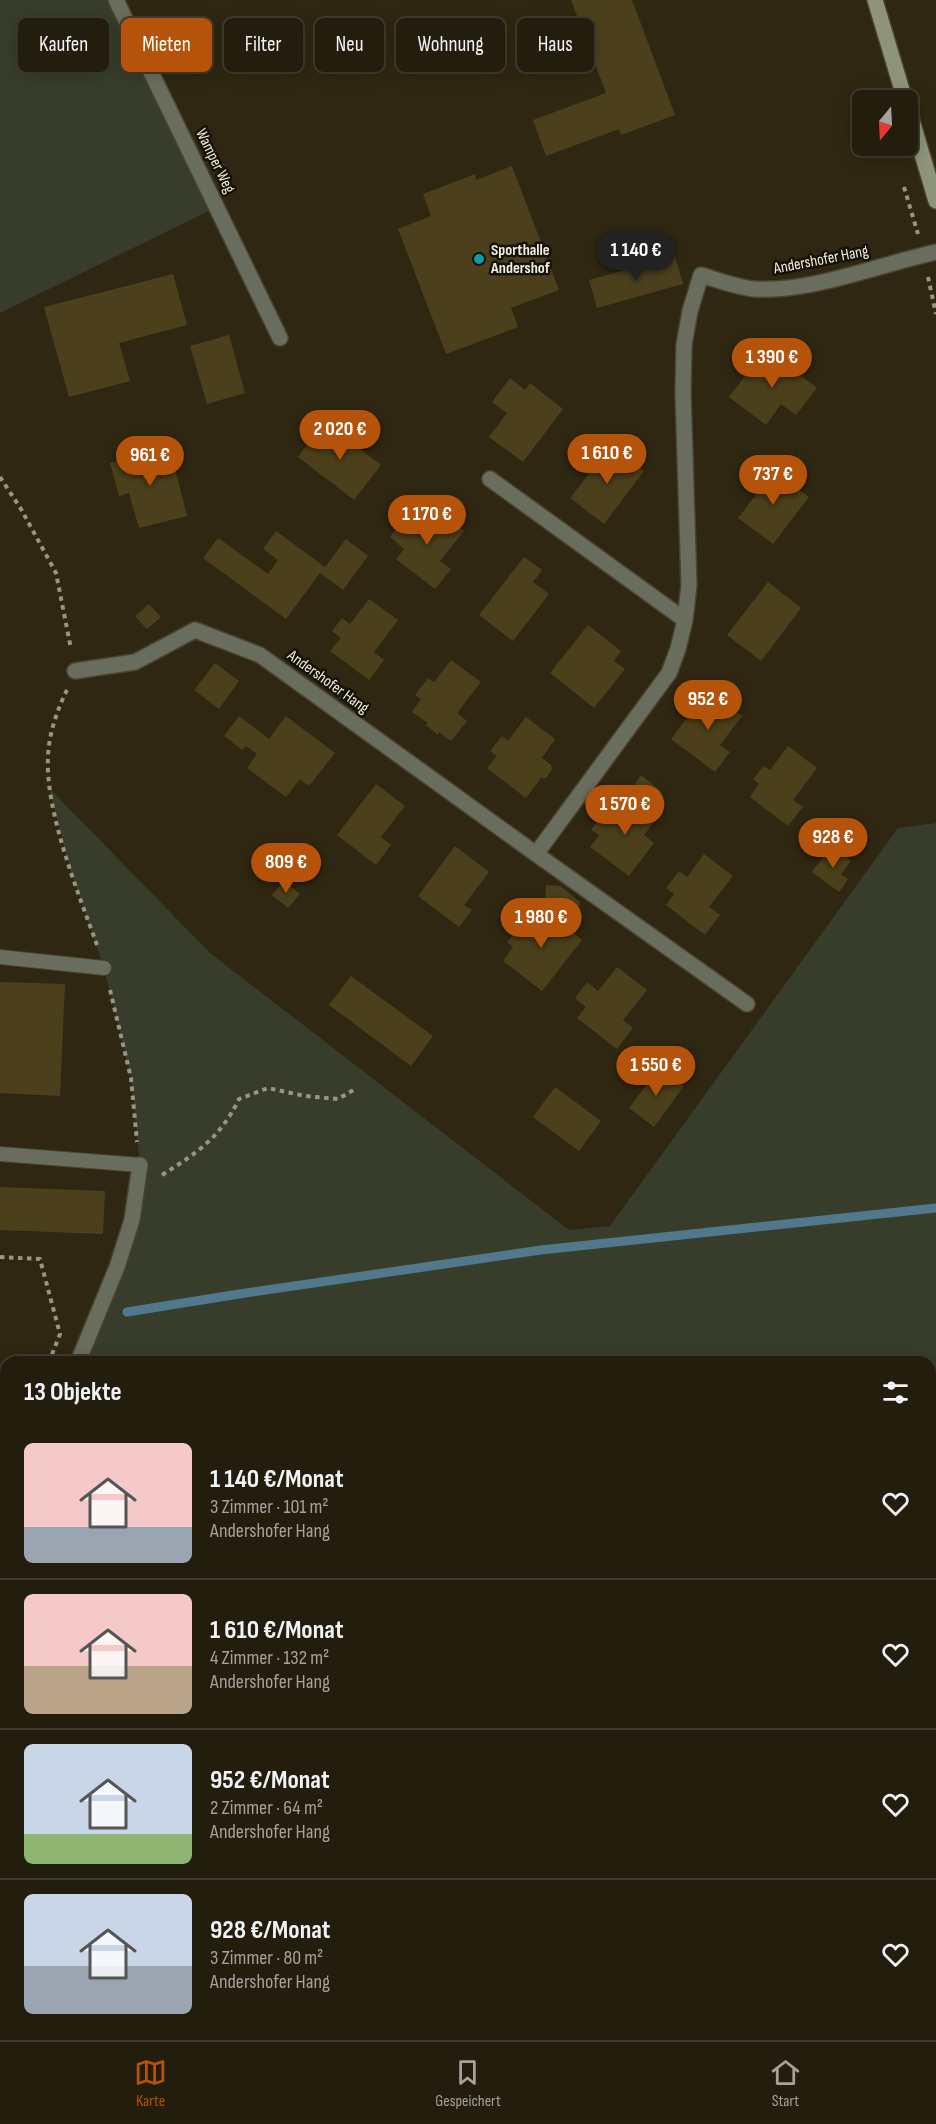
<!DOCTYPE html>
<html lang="de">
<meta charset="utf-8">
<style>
body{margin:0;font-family:"Sofia Sans Condensed",sans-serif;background:#2b2616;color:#f1f3f6;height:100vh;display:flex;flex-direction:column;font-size:22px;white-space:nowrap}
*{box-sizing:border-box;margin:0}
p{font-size:20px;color:#a3a29d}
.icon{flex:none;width:33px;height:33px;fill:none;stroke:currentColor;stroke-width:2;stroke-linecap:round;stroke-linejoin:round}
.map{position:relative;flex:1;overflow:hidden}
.panel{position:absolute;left:0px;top:1356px;width:936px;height:684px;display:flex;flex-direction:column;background:#231d0d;border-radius:18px 18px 0 0;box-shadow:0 3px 15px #0003,0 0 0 2px #403b2e}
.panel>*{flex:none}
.banner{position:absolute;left:18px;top:18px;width:600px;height:54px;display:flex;gap:12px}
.needle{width:39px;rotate:198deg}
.buttons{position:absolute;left:852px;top:90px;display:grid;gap:12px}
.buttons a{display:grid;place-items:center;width:66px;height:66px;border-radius:9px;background:#231d0d;box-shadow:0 3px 15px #0003,0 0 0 2px #403b2e;font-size:30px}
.price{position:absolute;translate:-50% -51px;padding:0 14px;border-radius:21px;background:#b45309;color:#fff;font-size:20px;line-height:39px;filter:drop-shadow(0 2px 3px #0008)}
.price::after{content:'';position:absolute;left:50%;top:36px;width:18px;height:14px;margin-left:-9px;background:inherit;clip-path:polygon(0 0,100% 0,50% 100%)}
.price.current{background:#222;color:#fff}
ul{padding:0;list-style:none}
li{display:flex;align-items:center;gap:18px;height:150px;padding:0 24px}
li+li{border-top:2px solid #403b2e}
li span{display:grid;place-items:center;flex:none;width:168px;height:120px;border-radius:9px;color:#555}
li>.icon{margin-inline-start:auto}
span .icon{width:72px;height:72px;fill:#fffc;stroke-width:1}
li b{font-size:26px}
h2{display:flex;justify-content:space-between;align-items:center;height:72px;padding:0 24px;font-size:26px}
.tag{padding:0 21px;border-radius:9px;background:#231d0d;box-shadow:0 3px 15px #0003,0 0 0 2px #403b2e;font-size:21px;line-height:54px}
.tag.current{background:#b45309;color:#fff}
.tab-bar{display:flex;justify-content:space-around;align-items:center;height:84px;border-top:2px solid #403b2e;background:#231d0d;font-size:16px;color:#a3a29d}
.tab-bar a{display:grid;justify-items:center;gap:3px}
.tab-bar .current{color:#b45309}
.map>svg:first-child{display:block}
.green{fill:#373d2a}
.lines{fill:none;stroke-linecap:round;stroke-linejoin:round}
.stream{stroke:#50798c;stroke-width:9}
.building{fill:#4c401c}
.lane-casing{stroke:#4a432e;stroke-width:16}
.street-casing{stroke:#4a432e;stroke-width:18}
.secondary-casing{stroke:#4a432e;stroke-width:18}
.path{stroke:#9b9483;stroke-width:4;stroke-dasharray:4.5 4.5;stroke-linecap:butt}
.lane{stroke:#696d5d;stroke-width:14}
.street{stroke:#696d5d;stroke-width:15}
.secondary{stroke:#8e947a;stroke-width:15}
.culture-dot{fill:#0f9aa8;stroke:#141107;stroke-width:2}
.labels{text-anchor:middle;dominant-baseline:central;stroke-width:5;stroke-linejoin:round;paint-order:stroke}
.street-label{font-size:16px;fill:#f3eee0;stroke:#141107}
.poi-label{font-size:16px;font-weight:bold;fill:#f3eee0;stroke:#141107;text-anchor:start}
</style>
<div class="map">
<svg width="936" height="2040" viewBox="0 0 936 2040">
<rect width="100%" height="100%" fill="#2f2711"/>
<path class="green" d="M0 0H116L217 207 0 313Z
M49 788 210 953 569 1230 610 1226 898 828 936 823V1767L930 1764V1362H78L127 1234 140 1165 131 1078 104 968 69 866Z
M6 1533V1669H0V1546Z"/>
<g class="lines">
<path class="stream" d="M127 1312 239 1294 541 1250 936 1208"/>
</g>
<path class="building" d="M571 0H632L675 115 621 135 619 129 546 156 533 120 606 93Z
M512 166 559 290 511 308 518 327 446 354 398 229 431 216 423 194 475 174 476 180Z
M675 256 683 284 597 308 589 280Z
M173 274 187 325 119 343 130 381 69 397 44 307Z
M229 335 245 393 207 404 190 346Z
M766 349 817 388 796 415 781 404 766 425 729 397Z
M510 378 525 390 530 383 563 409 523 462 489 437 507 413 492 402Z
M325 422 381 465 354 500 298 457Z
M611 445 644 471 604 524 570 498Z
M160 449 162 458 172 456 187 516 139 528 129 493 119 496 110 463Z
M775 471 809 497 773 544 738 518 756 495 749 490 758 478 765 483Z
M435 508 464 531 440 561 451 569 435 589 396 559 404 549 390 537 404 518 419 529Z
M276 531 325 567 346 539 368 556 343 590 320 573 286 619 203 558 218 538 268 574 278 560 263 549Z
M524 557 542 570 533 582 549 594 513 641 479 615Z
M768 582 801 608 761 661 727 635Z
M369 599 398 620 374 652 384 660 369 680 330 651 341 638 332 631 342 618 350 624Z
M149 604 161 617 147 629 135 616Z
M588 625 621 651 614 661 625 669 594 708 550 673Z
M451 660 481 682 457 713 467 721 451 741 439 732 438 735 426 725 428 723 412 712 421 699 415 695 428 678 434 682Z
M215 663 239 681 219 709 194 690Z
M708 690 742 716 720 745 730 752 715 772 671 739Z
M239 716 269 739 286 716 335 753 309 786 300 779 286 797 247 768 257 754 246 746 242 750 224 736Z
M526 717 555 739 542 758 551 765 552 770 546 778H541L526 798 487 768 497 756 490 751 502 736 508 741Z
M788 746 817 768 793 800 803 807 788 826 750 797 759 784 753 779 764 766 770 770Z
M641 775 662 792 653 803 633 787Z
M376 784 405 806 381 837 391 845 376 865 337 835Z
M629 795 657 818 644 835 654 843 629 876 590 847 599 835 591 830 603 814 610 820Z
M455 846 489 872 464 905 472 910 459 927 418 896Z
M831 846 851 861 841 874 848 879 839 892 812 872Z
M704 854 733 876 709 907 720 915 705 935 666 905 674 894 666 888 679 871 687 877Z
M284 881 300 894 288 908 272 895Z
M546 885 560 886 580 902 573 929 545 908Z
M543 909 582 940 542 991 503 961 513 947 507 942 524 921 530 925Z
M617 967 647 990 623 1020 633 1028 617 1049 577 1018 586 1007 575 998 587 982 598 991Z
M351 976 433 1036 411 1066 329 1005Z
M0 982 65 984 60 1096 0 1093Z
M659 1068 684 1086 654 1127 629 1108Z
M555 1087 601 1121 579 1151 533 1117Z
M0 1187 105 1191 103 1234 0 1230Z
M0 1796 6 1800V1828L0 1825Z
M930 1873 936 1875V1911L930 1909Z
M930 1998 936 2000V2040H925L916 2037V2034H930Z
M40 2034H85L84 2040H38Z
M176 2034H200L213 2037V2040H175Z
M681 2034H752L751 2040H680Z"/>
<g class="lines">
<defs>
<path id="lane" d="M0 957 104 968
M0 1154 140 1165
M0 1443H6"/>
<path id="street" d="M116 0 280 338
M490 479 685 620
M75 671 135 662 195 630 260 655 536 854 669 673 678 649 685 620 689 585 683 392 684 345 690 311 701 275C718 280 736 287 754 289 810 293 881 264 936 252
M536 854 747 1004
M78 1362 117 1267 132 1220 140 1165
M0 1550 6 1536
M0 1687 6 1688
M930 1786 936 1790
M930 1809 936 1802
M122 2040 123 2034
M790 2040 792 2034"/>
<path id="secondary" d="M875 0 905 100
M908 107 936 201"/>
</defs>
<use href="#lane" class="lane-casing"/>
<use href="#street" class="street-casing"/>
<use href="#secondary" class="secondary-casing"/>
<path class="path" d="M904 187 918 234
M928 277 936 314
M0 477 21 509 56 573 71 649
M67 690C57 710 49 734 48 756 45 812 78 892 97 945
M110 990 131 1078 137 1142
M162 1175C197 1153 220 1138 239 1099L268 1088 305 1096 338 1099 355 1089
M0 1257 40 1259 60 1334 49 1362
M0 1485 6 1469"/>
<use href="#lane" class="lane"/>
<use href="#street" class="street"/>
<use href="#secondary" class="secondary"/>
</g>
<circle class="culture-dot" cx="479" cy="259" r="6"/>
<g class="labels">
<g class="street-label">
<text transform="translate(215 161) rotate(64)">Wamper Weg</text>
<text transform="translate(821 260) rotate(-11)">Andershofer Hang</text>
<text transform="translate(328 682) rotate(36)">Andershofer Hang</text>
</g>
<g class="poi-label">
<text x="491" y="250">Sporthalle<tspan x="491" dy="18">Andershof</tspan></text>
</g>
</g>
</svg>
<div class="buttons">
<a><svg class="needle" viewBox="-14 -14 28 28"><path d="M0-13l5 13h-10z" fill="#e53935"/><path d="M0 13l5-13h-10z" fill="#a3a29d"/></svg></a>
</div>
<b class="price current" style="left:636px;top:282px">1 140 €</b>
<b class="price" style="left:772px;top:389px">1 390 €</b>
<b class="price" style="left:340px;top:461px">2 020 €</b>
<b class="price" style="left:607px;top:485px">1 610 €</b>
<b class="price" style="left:150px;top:487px">961 €</b>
<b class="price" style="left:773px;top:506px">737 €</b>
<b class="price" style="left:427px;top:546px">1 170 €</b>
<b class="price" style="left:708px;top:731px">952 €</b>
<b class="price" style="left:625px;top:836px">1 570 €</b>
<b class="price" style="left:833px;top:869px">928 €</b>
<b class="price" style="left:286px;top:894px">809 €</b>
<b class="price" style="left:541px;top:949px">1 980 €</b>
<b class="price" style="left:656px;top:1097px">1 550 €</b>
<div class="banner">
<a class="tag">Kaufen</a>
<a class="tag current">Mieten</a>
<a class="tag">Filter</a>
<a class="tag">Neu</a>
<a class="tag">Wohnung</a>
<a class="tag">Haus</a>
</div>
<section class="panel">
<h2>13 Objekte<svg class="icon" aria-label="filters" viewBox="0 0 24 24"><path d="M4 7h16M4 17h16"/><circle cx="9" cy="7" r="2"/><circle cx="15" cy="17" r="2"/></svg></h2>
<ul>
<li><span style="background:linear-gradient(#f6c9c9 70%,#9aa5b1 0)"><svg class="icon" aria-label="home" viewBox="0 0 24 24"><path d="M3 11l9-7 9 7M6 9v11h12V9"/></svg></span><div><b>1 140 €/Monat</b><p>3 Zimmer · 101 m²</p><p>Andershofer Hang</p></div><svg class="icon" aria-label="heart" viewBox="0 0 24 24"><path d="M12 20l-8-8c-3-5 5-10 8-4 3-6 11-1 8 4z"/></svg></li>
<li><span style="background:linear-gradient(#f6c9c9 60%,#b9a48a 0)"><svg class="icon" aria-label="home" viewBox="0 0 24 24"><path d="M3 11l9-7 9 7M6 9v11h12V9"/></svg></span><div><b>1 610 €/Monat</b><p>4 Zimmer · 132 m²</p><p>Andershofer Hang</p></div><svg class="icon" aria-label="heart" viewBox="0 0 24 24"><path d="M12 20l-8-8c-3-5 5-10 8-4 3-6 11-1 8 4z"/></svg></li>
<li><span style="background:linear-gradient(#c9d6e8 75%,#8fb573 0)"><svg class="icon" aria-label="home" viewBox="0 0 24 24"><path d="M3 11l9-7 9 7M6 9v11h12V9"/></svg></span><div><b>952 €/Monat</b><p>2 Zimmer · 64 m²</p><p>Andershofer Hang</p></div><svg class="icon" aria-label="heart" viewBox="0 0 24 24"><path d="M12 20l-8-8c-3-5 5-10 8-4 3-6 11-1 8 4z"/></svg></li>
<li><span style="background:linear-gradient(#c9d6e8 60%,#9aa5b1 0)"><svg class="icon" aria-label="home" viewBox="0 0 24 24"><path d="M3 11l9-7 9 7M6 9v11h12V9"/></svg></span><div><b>928 €/Monat</b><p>3 Zimmer · 80 m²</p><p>Andershofer Hang</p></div><svg class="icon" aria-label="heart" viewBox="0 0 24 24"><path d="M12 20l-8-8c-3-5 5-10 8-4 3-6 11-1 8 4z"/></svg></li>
</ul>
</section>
</div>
<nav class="tab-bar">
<a class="current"><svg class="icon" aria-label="map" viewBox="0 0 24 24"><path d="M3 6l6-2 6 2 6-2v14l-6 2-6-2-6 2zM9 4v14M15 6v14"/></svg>Karte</a>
<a><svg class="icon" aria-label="saved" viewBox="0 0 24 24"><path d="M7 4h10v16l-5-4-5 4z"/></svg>Gespeichert</a>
<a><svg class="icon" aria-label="home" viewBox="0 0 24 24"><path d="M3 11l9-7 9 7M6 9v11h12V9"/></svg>Start</a>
</nav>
